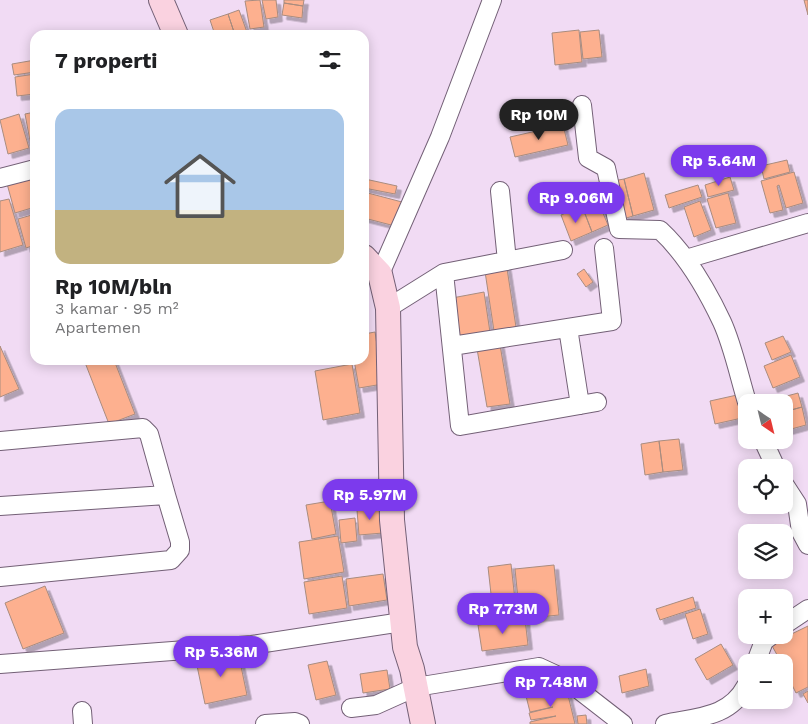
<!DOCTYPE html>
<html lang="id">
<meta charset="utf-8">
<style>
body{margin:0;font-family:"Work Sans",sans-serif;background:#f6f6f6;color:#202124;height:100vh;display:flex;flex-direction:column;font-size:19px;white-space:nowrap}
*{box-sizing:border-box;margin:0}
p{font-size:16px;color:#757577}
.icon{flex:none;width:28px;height:28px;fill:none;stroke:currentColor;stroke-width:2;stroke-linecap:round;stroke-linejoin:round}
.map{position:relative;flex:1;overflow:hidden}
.details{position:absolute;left:30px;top:30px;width:339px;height:335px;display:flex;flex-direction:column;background:#fff;border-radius:15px;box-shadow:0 2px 12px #0003}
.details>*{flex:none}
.needle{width:32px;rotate:145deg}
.buttons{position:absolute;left:738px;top:394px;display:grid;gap:10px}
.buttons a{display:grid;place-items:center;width:55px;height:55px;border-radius:10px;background:#fff;box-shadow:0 2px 12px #0003;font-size:25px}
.price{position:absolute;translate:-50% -42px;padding:0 11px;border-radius:18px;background:#7c3aed;color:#fff;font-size:16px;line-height:32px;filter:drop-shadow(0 1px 2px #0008)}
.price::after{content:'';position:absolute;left:50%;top:30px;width:15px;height:11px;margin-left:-8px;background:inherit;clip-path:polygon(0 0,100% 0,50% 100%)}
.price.selected{background:#222;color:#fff}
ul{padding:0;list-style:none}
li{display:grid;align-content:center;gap:10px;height:265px;padding:0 25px}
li+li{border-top:1px solid #e0e0e0}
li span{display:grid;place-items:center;height:155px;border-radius:15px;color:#555}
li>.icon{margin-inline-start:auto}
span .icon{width:90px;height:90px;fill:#fffc;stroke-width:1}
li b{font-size:21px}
h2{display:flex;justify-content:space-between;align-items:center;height:60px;padding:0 25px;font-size:21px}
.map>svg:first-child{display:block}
.building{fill:#fdb08f;stroke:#a98c7f;filter:url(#shadow)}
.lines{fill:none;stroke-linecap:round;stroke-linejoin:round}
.street-casing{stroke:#736076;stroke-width:20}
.secondary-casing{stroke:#736076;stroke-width:26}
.street{stroke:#fff;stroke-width:18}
.secondary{stroke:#fad2e0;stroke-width:24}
</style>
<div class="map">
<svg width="808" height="724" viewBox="0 0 808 724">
<defs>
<filter id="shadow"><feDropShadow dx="4.5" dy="4.5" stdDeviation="0" flood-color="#0004"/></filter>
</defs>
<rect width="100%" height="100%" fill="#f1dbf4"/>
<path class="building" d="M260 0 264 27 250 29 245 1Z
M262 0H276L278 17 266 19Z
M284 0H304L303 6 284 3Z
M804 0H808V15Z
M284 3 303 6 302 18 282 15Z
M239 10 248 35H235L228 14Z
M228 14 235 35H215L210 20Z
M579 30 582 62 555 65 552 33Z
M599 30 602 57 583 59 580 32Z
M35 60V72L14 75 12 64Z
M35 74V94L17 96 15 77Z
M35 112V141H30L25 114Z
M19 114 29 148 8 154 0 120Z
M563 125 568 145 515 157 510 137Z
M787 160 790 172 764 179 761 166Z
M35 172V207L15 213 6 180Z
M794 172 803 203 786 208 779 185 777 186 783 210 770 213 761 181Z
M644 173 654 210 633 216 624 179Z
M730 177 734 190 708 197 705 185Z
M365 179 397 186 395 194 364 188Z
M624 179 633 216 623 219 613 181Z
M698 185 702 197 669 208 665 195Z
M364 192 402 202 395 226 364 218Z
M728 193 736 223 716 228 707 199Z
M9 199 23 245 0 252V201Z
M597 199 608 225 592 232 582 206Z
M700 201 711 230 694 237 684 207Z
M582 206 592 232 571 241 561 215Z
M35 214V245L26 248 18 219Z
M506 262 516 327 494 331 484 265Z
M584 269 593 282 586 287 577 274Z
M484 292 491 339 457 340 452 298Z
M375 332 383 384 359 388 354 360H364V334Z
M783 336 791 352 772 360 765 343Z
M499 339 510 404 487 407 476 343Z
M0 346 19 389 0 397Z
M791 355 800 377 773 388 764 366Z
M84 360H114L135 414 109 424Z
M352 364 360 413 323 420 315 371Z
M798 393 802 407 784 412V402H772V400Z
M737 395 742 418 715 424 710 401Z
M802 407 806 425 784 431V412Z
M679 439 683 470 663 472 659 441Z
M659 441 663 472 645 475 641 444Z
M330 501 336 534 312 539 306 505Z
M380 507 383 533 359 535 357 510Z
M355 518 357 541 341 543 339 520Z
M338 536 344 572 304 579 299 542Z
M511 564 517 618 494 621 488 567Z
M554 565 559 615 520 619 515 569Z
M383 574 387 600 349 606 346 579Z
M342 576 347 608 309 614 304 582Z
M45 586 64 633 23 649 5 603Z
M693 597 696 608 660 620 656 609Z
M700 609 708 634 693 639 685 614Z
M525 619 528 645 482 651 478 625Z
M808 626V687L796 693 784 669V662H781L771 644Z
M721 644 733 665 707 680 695 659Z
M238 652 247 695 205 704 196 661Z
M327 661 336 695 316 700 308 665Z
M646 669 649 686 622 693 619 676Z
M387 670 390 689 363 693 360 674Z
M566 687 575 724H530V722L556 716 531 720 529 713 553 707 530 712 526 696Z
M808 691V703L803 694Z
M586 715 587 724H578L577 716Z"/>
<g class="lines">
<defs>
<path id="street" d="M582 105 588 158 606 168 619 229 660 230C687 255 706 288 722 322 733 346 739 376 747 402
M0 178 35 169
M500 191 507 261
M686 259 808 223
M444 273 460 426 597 402
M380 274 440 137 492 0
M388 308 444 273 563 250
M568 328 580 405
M452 346 612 321 604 248
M763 440 776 468
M0 441 143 428 149 434 166 495
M784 484 797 504 801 532 808 545
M0 506 166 495 180 542V550L171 560 0 577
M784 625 808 609
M756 662 764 641 772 635
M0 664 252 645 402 622
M351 708 376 705 416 687 539 667 565 679 623 724
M82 711 83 724
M265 724 295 722 300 724
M665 724C697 717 729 718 746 686"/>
<path id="secondary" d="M161 0 176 35
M364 257 380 274 388 308 392 520 405 647 412 669 423 724"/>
</defs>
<use href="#street" class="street-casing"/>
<use href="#secondary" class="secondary-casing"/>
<use href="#street" class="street"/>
<use href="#secondary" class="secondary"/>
</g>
</svg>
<div class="buttons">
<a><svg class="needle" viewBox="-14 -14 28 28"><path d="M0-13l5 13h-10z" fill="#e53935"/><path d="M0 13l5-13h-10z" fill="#757577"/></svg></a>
<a><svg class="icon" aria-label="locate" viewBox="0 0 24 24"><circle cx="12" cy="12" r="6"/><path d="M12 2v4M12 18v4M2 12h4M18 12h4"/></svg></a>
<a><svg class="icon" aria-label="layers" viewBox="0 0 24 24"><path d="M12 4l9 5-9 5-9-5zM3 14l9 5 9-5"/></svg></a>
<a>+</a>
<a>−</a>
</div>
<b class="price selected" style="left:539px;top:141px">Rp 10M</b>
<b class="price" style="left:719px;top:187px">Rp 5.64M</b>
<b class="price" style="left:576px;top:224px">Rp 9.06M</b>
<b class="price" style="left:370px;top:521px">Rp 5.97M</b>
<b class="price" style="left:503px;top:635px">Rp 7.73M</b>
<b class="price" style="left:221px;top:678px">Rp 5.36M</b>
<b class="price" style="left:551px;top:708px">Rp 7.48M</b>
<section class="details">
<h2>7 properti<svg class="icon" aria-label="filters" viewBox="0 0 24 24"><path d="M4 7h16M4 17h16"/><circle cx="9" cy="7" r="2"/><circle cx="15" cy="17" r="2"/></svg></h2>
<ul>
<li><span style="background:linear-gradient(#a9c7e8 65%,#c2b280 0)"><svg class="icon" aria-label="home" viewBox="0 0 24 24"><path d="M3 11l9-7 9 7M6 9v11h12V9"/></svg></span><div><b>Rp 10M/bln</b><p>3 kamar · 95 m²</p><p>Apartemen</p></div></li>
</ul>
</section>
</div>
